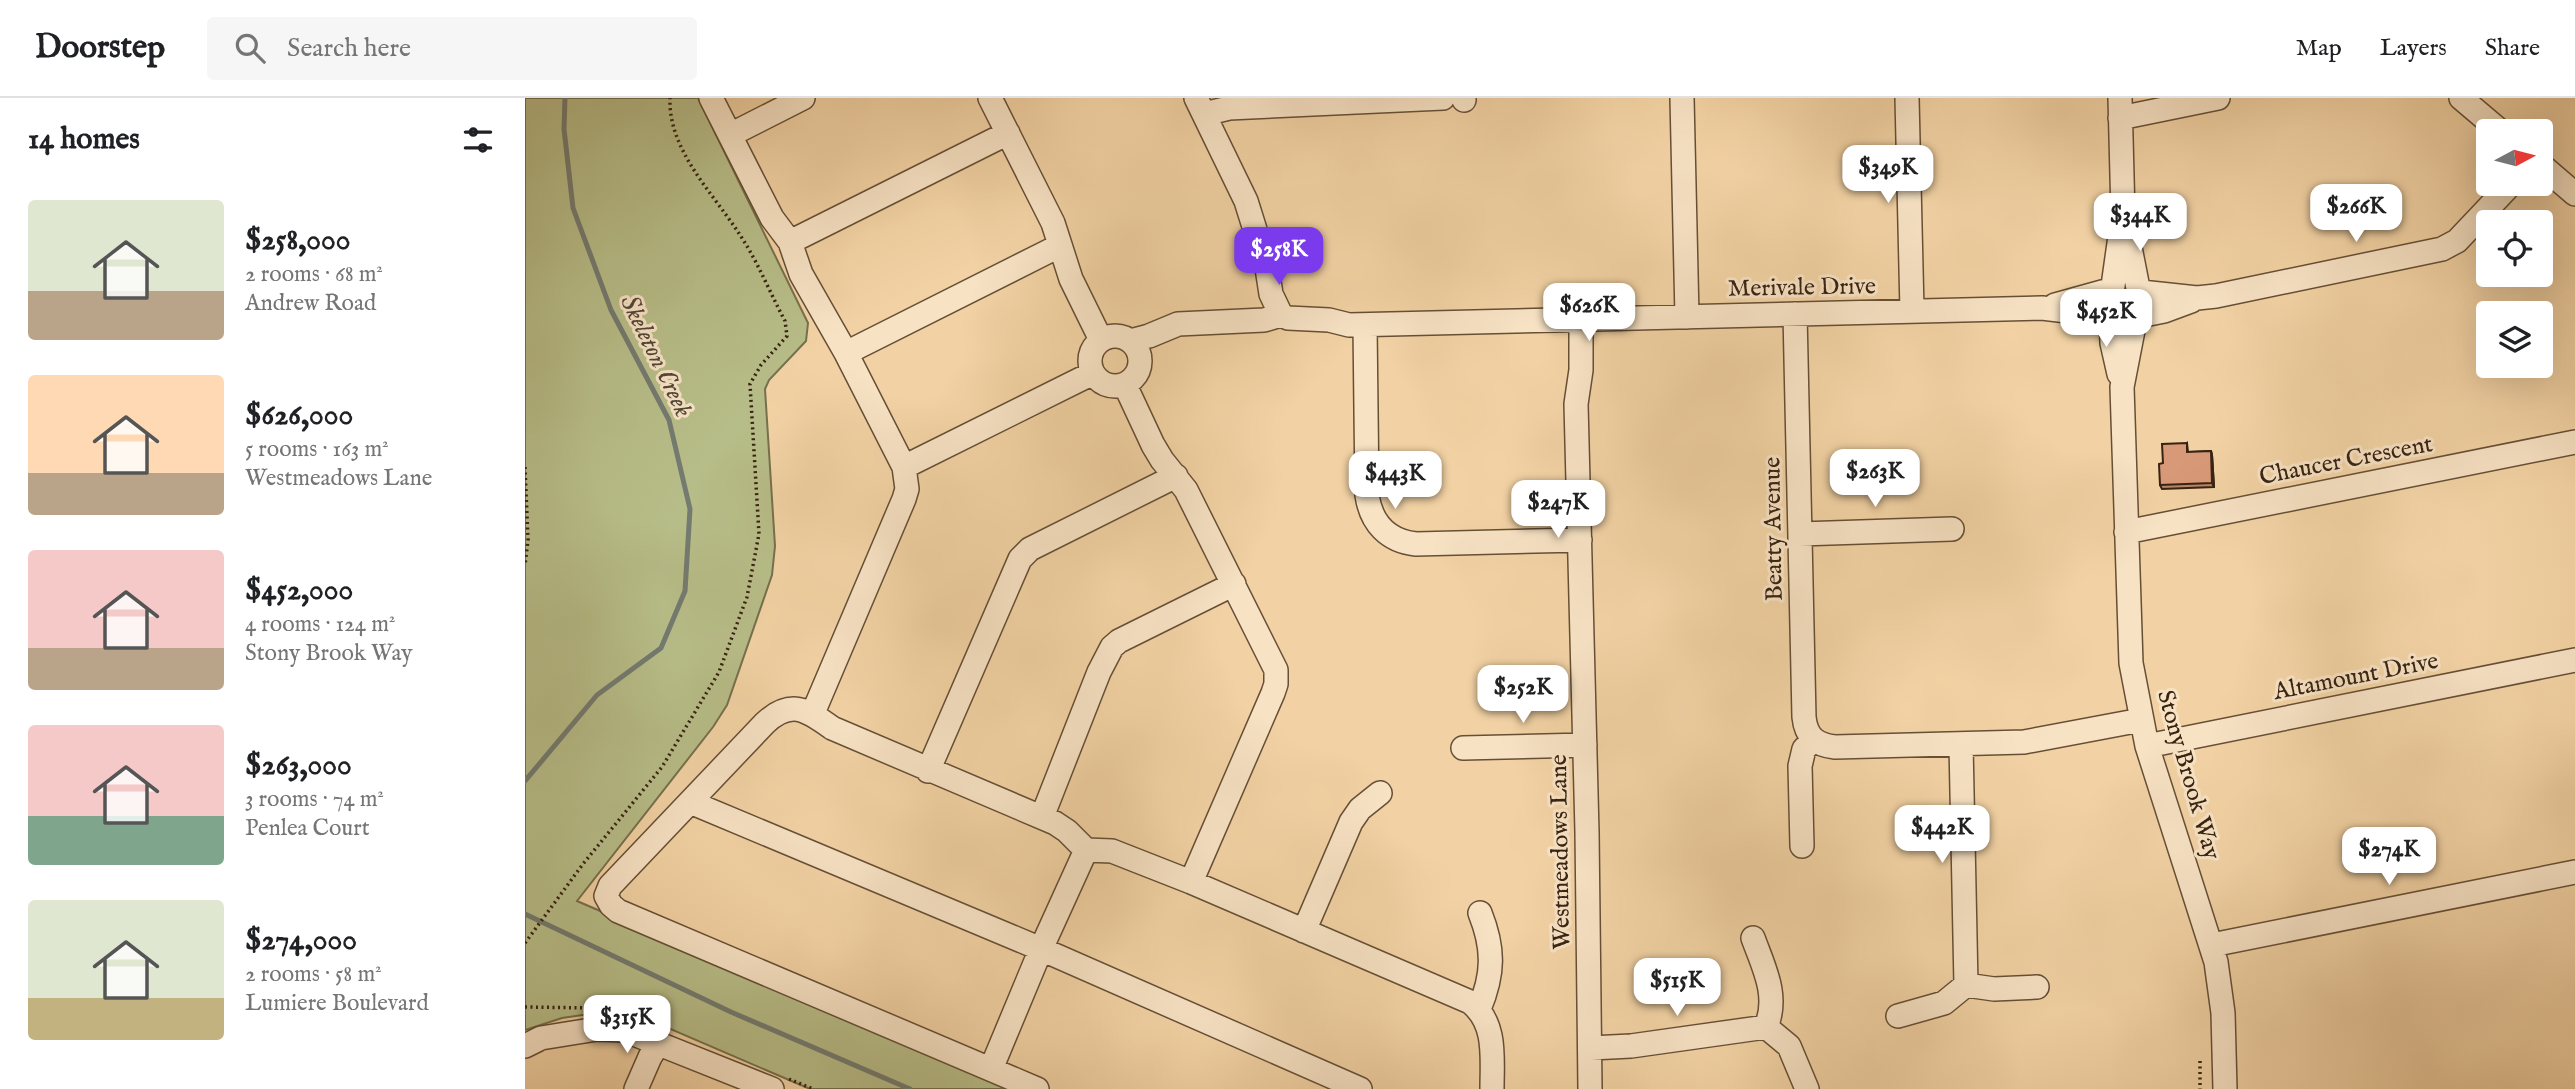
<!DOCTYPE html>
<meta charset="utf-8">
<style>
body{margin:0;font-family:"IM FELL English",serif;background:#f6f6f6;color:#202124;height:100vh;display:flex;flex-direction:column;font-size:26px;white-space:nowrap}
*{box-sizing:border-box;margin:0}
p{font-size:23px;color:#757577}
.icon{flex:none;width:38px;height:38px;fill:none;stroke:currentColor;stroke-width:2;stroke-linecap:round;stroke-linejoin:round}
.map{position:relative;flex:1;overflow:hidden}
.side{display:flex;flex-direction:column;background:#fff;width:525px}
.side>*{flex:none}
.needle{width:46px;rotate:83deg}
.tools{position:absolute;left:1951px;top:21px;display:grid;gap:14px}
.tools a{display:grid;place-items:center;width:77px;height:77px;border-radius:7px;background:#fff;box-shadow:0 7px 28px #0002;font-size:35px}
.price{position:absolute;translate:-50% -60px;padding:0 16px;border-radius:14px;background:#fff;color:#222;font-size:23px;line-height:46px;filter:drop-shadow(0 2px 4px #0008)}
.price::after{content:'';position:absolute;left:50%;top:42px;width:21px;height:16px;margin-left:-10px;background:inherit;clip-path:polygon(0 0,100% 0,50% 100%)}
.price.on{background:#7c3aed;color:#fff}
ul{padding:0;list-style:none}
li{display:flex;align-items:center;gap:21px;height:175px;padding:0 28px}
li span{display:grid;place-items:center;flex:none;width:196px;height:140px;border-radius:7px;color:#555}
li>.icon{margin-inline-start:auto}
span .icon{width:84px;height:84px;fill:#fffc;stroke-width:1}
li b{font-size:30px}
h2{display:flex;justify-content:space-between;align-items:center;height:84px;padding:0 28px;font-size:30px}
header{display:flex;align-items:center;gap:42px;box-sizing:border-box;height:98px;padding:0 35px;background:#fff;border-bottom:2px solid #e0e0e0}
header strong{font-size:33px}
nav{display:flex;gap:38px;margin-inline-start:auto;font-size:24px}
.search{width:490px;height:63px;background:#f6f6f6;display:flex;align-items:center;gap:18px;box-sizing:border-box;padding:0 24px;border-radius:7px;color:#757577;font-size:26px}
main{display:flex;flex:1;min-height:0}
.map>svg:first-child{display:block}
.green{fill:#b7bd88;stroke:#77704d;stroke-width:2}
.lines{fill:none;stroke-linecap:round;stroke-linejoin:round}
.stream{stroke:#747b70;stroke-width:5}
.minor-casing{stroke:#664f36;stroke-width:26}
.path{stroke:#372312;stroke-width:3.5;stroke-dasharray:2 3.5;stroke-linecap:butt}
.minor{stroke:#f7e2c4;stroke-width:23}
.wall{fill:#ba8467;stroke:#372312;stroke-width:2}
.shaded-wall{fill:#976b54;stroke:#372312;stroke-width:2}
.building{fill:#d89978;stroke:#372312;stroke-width:2}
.labels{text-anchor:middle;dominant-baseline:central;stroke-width:6;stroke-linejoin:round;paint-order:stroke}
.street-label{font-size:24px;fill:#372312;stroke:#f7e2c4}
.water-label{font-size:26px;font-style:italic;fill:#504839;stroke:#f7e2c4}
</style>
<header>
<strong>Doorstep</strong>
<div class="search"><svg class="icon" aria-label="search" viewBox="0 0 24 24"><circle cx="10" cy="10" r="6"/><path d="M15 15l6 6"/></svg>Search here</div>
<nav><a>Map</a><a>Layers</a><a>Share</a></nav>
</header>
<main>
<section class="side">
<h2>14 homes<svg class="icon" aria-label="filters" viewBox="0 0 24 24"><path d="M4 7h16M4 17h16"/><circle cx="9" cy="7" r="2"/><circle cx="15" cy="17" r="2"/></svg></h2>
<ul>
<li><span style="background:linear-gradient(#dfe7d0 65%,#b9a48a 0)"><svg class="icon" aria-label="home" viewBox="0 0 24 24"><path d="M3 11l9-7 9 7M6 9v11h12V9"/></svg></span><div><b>$258,000</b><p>2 rooms · 68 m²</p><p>Andrew Road</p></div></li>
<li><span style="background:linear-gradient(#ffd9b3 70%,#b9a48a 0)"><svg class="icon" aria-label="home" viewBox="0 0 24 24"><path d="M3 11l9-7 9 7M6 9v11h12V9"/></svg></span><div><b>$626,000</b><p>5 rooms · 163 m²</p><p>Westmeadows Lane</p></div></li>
<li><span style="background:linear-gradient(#f6c9c9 70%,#b9a48a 0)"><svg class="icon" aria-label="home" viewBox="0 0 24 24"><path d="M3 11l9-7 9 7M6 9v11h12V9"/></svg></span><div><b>$452,000</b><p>4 rooms · 124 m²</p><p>Stony Brook Way</p></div></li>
<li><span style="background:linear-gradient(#f6c9c9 65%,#7fa58c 0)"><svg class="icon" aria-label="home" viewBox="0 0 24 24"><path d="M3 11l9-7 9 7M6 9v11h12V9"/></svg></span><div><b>$263,000</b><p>3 rooms · 74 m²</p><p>Penlea Court</p></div></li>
<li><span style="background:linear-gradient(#dfe7d0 70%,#c2b280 0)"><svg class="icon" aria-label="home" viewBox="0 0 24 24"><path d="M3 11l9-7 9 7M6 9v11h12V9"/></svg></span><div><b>$274,000</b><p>2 rooms · 58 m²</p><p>Lumiere Boulevard</p></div></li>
</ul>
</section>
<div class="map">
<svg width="2050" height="991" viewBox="0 0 2050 991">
<rect width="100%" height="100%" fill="#f2d2a4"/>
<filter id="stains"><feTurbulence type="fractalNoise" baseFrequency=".00286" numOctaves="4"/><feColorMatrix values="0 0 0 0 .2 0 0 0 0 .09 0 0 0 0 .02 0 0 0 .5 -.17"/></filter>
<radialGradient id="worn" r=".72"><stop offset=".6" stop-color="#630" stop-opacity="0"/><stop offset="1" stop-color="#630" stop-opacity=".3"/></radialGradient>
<path class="green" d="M0 0H173L283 225 281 243 244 282 240 291 250 448 247 477 202 607 188 629 52 803 489 991H285L99 911 37 920 0 932Z"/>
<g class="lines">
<path class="stream" d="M0 683 72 597 136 550 160 493 165 411 144 322 86 212 48 110 39 31 40 0
M0 816 206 914 385 991"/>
<defs>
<path id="minor" d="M186 0 247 120 265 144 276 176 321 255 379 369
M465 0 528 125 546 181 576 242
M671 0 721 103 742 170 746 196 756 217
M938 0 939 2
M1157 0 1162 219
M1382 0 1387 213
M1936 0 1975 33
M679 16 704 10 918 0
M1595 20 1693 0
M205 37 278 0
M2016 67 2050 96
M1602 134 1613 190
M265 144 483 35
M1588 188 1598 117 1595 0
M1616 194 1672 200 1691 198 1917 151 1932 143 1986 86
M1530 207 1584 192
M1270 216 1279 619C1281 639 1291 647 1310 649L1499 644 1616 622
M1614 218 1639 213 1666 203
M1586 220 1587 245 1594 276
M1056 221V272L1051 306 1062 734 1065 991
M1610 222 1597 289 1606 565 1622 648 1691 864 1698 915 1700 991
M840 227 842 397C846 425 863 443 891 446L1055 442
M565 263a25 25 0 1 1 50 0a25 25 0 1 1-50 0Z
M605 243 624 238 653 226 739 222 756 217 763 220 804 222 824 227 1517 210 1584 218
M321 255 534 148
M1601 434 2050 344
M1275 436 1427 431
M288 615 379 401 382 391 379 369 568 275
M1436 646 1441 887
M1622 648 2050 562
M938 650 1060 647
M403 673 495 461 505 451 651 378
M165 704 516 851 835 991
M517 719 574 574 587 549 594 543 709 486
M1277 748 1275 668 1279 651 1289 642
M666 784 945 904C972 925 967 960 967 991
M779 833 826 724 835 711 855 695
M1228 840C1239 870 1254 898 1241 929L1264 948 1282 991
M1687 847 2050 774
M954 911C969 876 969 850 955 815
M1373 918 1419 905 1441 887 1469 891 1512 889
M0 948 16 940 72 931 99 932 247 991
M1066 950 1106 948 1241 929
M466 971 516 851 561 752
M111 991 125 959 134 944
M512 991 93 813 86 807 81 798 85 788 240 625C267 600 283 613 307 630L530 725 542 733 561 752 587 753 666 784 748 595 751 586V572L661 392 637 362 628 347 600 287"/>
</defs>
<use href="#minor" class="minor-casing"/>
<path class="path" d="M0 369 3 442 0 467
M0 845 58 766 137 669 194 574 222 499 234 436 225 286 236 267 262 238 260 223C245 195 233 164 215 137 188 95 143 52 145 0
M0 909 68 910
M1675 963V991
M264 981 288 991"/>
<use href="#minor" class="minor"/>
</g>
<path class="wall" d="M1662 345 1663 354 1686 353 1687 357 1689 389 1637 391 1635 387 1638 365Z"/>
<path class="shaded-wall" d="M1686 353 1687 357 1689 389 1687 385Z"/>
<path class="building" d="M1662 345V354L1686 353 1687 385 1635 387 1634 366 1638 365 1637 346Z"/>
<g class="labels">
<g class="street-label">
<text transform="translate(1277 190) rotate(-1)">Merivale Drive</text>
<text transform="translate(1821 363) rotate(-11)">Chaucer Crescent</text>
<text transform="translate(1249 431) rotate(-91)">Beatty Avenue</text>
<text transform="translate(1831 579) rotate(-11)">Altamount Drive</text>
<text transform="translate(1663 677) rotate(74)">Stony Brook Way</text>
<text transform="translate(1036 754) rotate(-91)">Westmeadows Lane</text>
</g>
<g class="water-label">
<text transform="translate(131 258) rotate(64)">Skeleton Creek</text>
</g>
</g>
<rect width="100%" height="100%" filter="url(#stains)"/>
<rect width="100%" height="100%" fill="url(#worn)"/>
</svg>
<div class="tools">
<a><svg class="needle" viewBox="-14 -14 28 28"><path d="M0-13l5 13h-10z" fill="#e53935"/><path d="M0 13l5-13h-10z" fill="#757577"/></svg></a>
<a><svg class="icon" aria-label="locate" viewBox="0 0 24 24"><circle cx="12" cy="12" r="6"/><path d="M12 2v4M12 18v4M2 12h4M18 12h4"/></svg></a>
<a><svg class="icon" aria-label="layers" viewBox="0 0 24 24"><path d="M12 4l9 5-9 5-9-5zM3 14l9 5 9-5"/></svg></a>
</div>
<b class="price" style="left:1363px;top:107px">$349K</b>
<b class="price" style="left:1831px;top:146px">$266K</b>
<b class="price" style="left:1615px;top:155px">$344K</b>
<b class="price on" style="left:754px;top:189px">$258K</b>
<b class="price" style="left:1064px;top:245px">$626K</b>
<b class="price" style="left:1581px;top:251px">$452K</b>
<b class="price" style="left:1350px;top:411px">$263K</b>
<b class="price" style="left:870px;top:413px">$443K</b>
<b class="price" style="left:1033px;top:442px">$247K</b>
<b class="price" style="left:998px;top:627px">$252K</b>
<b class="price" style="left:1417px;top:767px">$442K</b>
<b class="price" style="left:1864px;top:789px">$274K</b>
<b class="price" style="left:1152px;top:920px">$515K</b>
<b class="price" style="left:102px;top:957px">$315K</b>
</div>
</main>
